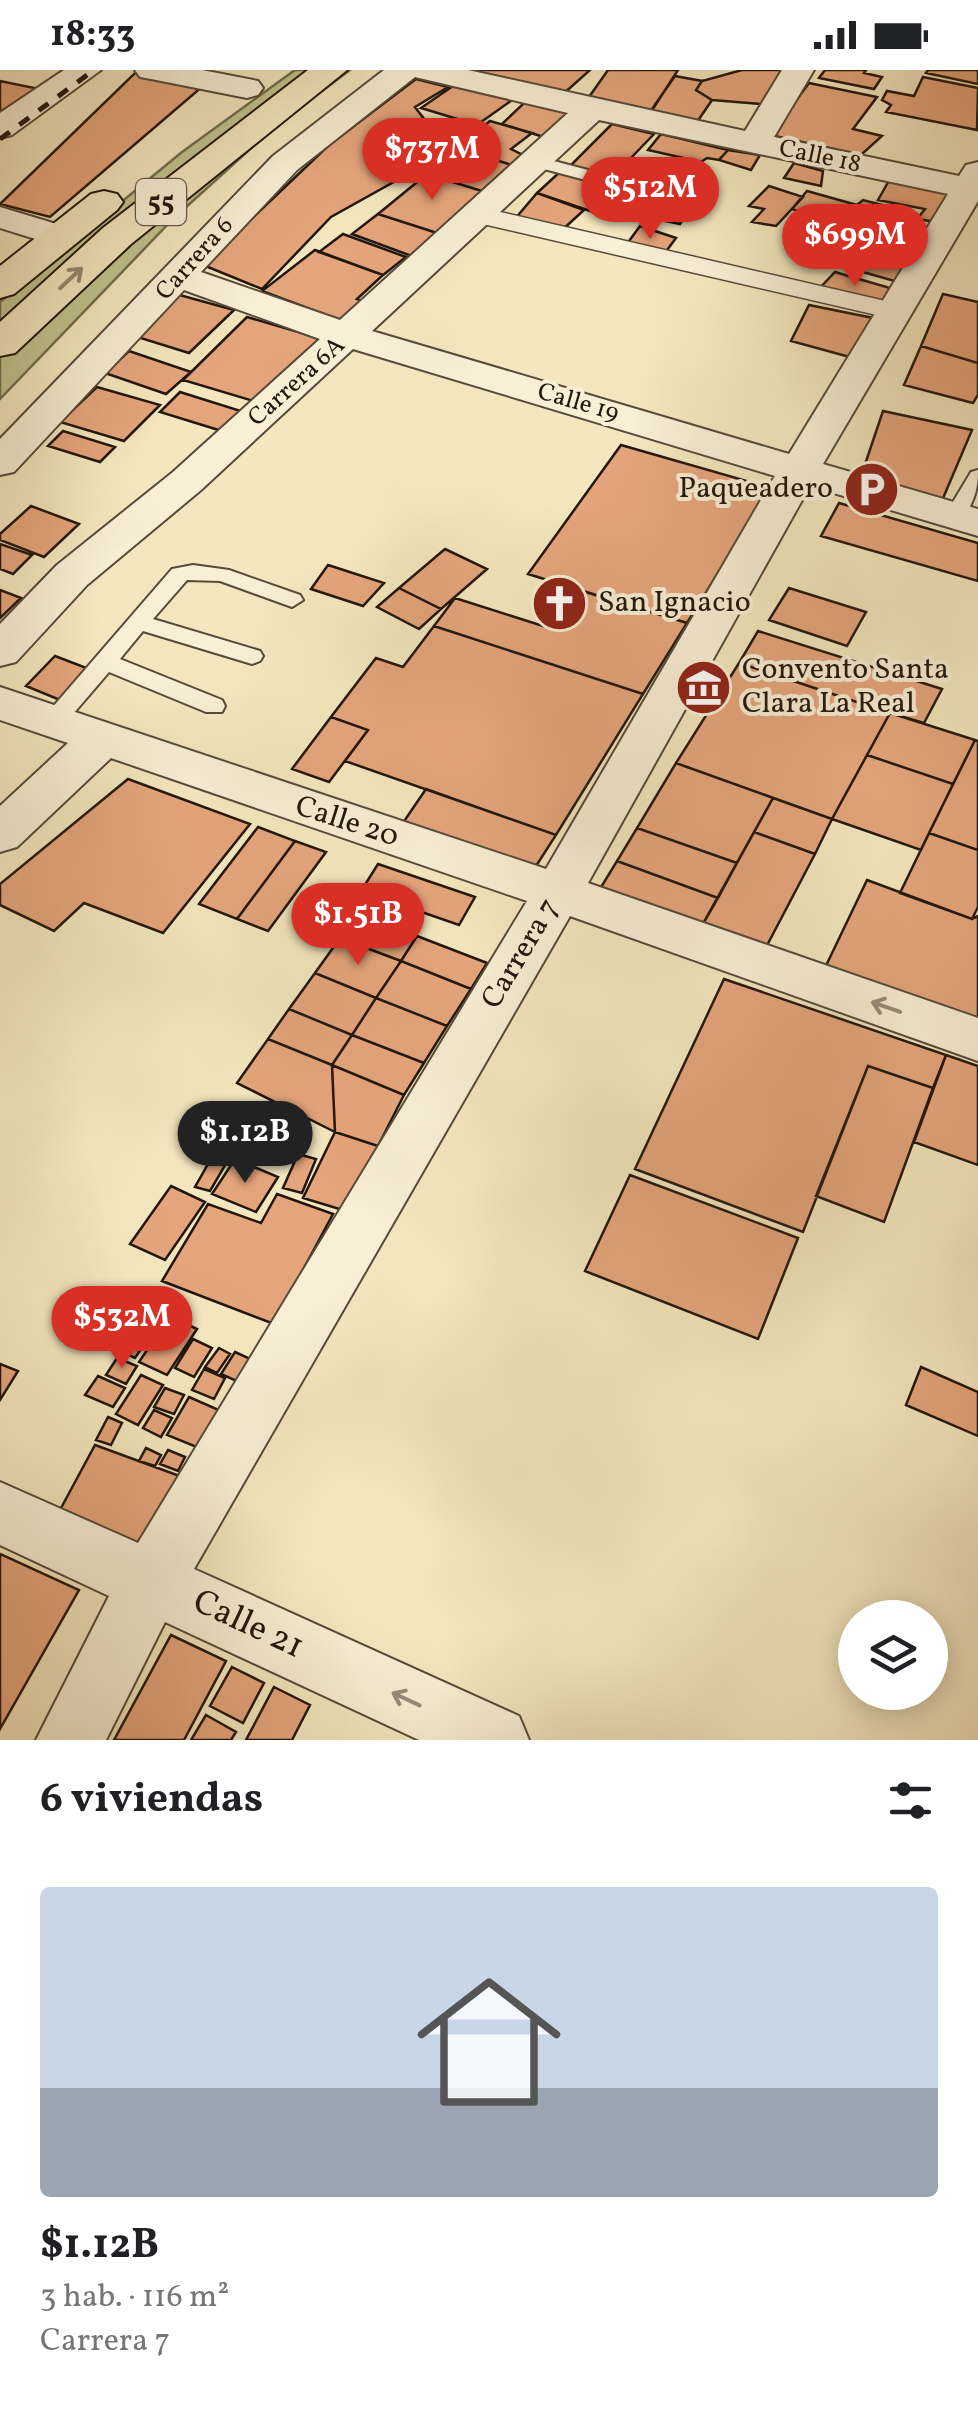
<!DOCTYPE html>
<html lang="es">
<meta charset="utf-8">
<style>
body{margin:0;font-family:Vollkorn,serif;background:#f2f2f2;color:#202124;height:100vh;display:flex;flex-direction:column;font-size:38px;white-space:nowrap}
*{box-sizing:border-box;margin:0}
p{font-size:32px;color:#757577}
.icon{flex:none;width:55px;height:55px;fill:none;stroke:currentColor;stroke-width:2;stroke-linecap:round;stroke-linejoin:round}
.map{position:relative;height:1670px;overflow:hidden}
.drawer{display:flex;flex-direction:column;background:#fff;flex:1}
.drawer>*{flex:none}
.tools{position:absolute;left:838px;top:1530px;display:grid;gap:20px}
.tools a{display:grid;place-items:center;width:110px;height:110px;border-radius:50%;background:#fff;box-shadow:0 5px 25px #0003;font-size:50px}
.price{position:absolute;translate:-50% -85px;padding:0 22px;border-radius:35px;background:#d93025;color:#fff;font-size:32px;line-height:65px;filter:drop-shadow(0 2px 5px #0008)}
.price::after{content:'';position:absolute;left:50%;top:60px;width:30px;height:22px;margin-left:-15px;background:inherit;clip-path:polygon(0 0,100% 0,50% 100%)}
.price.on{background:#222;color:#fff}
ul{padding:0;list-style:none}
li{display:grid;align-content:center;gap:20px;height:530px;padding:0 40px}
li+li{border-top:2px solid #e0e0e0}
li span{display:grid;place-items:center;height:310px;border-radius:10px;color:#555}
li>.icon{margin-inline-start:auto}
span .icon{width:180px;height:180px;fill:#fffc;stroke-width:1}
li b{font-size:42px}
h2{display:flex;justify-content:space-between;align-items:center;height:120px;padding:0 40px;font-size:42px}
.status{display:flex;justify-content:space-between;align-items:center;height:70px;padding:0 50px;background:#fff;direction:ltr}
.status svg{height:28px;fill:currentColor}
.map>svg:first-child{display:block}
.green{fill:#c0c48f;stroke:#706d4e;stroke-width:2.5}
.building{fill:#e5a57c;stroke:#21160d;stroke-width:2.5}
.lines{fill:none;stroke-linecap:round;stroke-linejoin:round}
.service-casing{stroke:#564a3a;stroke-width:4}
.pedestrian-casing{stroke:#564a3a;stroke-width:3}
.minor-casing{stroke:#564a3a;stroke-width:4}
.primary-casing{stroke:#21160d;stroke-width:4}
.service{fill:#f8efd5;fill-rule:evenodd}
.pedestrian{fill:#f8efd5;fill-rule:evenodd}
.minor{fill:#f8efd5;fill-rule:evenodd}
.primary{fill:#f4e7bf;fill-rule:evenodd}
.rail{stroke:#21160d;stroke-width:5;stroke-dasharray:12 12;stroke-linecap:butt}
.oneway{stroke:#95896f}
.oneway2{stroke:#978d7b}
.labels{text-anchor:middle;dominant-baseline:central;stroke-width:8;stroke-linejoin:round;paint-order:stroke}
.far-street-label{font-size:25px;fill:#21160d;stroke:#f8efd5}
.shield{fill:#f8efd5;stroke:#625749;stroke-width:2.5}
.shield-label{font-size:28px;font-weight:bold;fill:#21160d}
.poi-label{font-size:30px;fill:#21160d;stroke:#f8efd5;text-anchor:start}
.street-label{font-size:30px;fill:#21160d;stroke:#f8efd5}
.near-street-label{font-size:35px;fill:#21160d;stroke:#f8efd5}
</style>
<div class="status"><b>18:33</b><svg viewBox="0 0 49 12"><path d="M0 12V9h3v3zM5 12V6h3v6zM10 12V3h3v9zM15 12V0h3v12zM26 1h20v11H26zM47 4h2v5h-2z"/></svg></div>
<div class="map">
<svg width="978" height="1670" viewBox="0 0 978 1670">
<rect width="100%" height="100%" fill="#f4e7bf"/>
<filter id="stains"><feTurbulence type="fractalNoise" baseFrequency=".002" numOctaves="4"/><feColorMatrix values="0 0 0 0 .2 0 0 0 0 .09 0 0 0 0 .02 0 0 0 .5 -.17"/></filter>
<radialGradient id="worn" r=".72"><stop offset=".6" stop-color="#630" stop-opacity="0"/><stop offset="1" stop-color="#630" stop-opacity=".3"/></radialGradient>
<path class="green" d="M295 0H312L0 254V232L182 82Z
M342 0H350L278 54 174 148 0 329V281Z"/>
<path class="building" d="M470 0H590L562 25Z
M608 0H678L649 45 589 27Z
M742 0H786L774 35 712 30 696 20 702 11Z
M825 0H866L864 3 882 7 874 19 819 8Z
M928 0H978V14L926 3Z
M135 3 203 16 50 147 0 134Z
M675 6 702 11 696 20 712 30 697 52 650 42Z
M923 7 978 18 977 60 886 42 891 35 882 30 887 21 914 26Z
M416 9 448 17 415 37 428 54 376 97 399 109 331 147 262 219 203 195 329 75Z
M0 11 49 21 0 53Z
M809 13 877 27 853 59 882 66 861 85 770 65Z
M453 16 512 30 477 55 421 38Z
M524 33 572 43 547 68 502 54Z
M490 51 532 63 511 79 523 85 512 95 456 78Z
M612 54 654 64 630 89 642 92 619 111 569 97Z
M661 64 728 80 719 90 707 88 701 92 648 80Z
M456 78 512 95 485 122 427 104Z
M728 80 760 85 751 100 719 90Z
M794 93 823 101 821 116 784 108Z
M562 100 658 127 641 146 620 139 611 148 537 123Z
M427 104 485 122 437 163 378 144Z
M890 109 957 124 944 153 917 149 925 139 878 130Z
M769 116 803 127 776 156 752 152 764 139 749 136Z
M661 117 696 127 680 154 647 147Z
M807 121 857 135 863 130 882 135 868 149 827 138 819 149 792 139Z
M537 123 584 140 560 162 514 150Z
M378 144 437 163 417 188 352 164Z
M846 152 912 169 898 212 838 195 859 168 840 160Z
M640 156 676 168 662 187 624 178Z
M343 164 406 187 383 205 319 182Z
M315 180 383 205 357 229 373 234 350 254 262 221Z
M835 202 890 218 883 235 818 220Z
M176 224 234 240 189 283 131 265Z
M943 224 978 232V293L921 276Z
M809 235 878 249 857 289 791 271Z
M247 247 322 269 260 333 183 310Z
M921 276 978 293V325L973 333 904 315Z
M129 281 191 302 166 324 105 303Z
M97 317 160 335 124 371 60 352Z
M180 322 244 342 225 362 160 342Z
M883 341 972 360 941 433 859 412Z
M63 361 115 377 100 392 48 376Z
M621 375 771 418 687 553 528 504Z
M839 433 978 473V511L821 466Z
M31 436 79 454 44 487 0 470V464Z
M0 474 32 485 13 504 0 499Z
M445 479 487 499 441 539 399 518Z
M328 495 384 513 363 536 311 519Z
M569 517 687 553 643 624 434 556 455 528 543 556Z
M399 518 441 539 419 559 377 537Z
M789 518 866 542 847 576 769 550Z
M0 520 21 528 0 548Z
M434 556 643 624 556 765 345 691 368 660 331 647 376 588 403 597Z
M758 561 942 619 924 653 890 643 739 593Z
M55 586 89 599 60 630 26 616Z
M739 593 890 643 832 749 676 693Z
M890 643 975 670 953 714 867 685Z
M331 647 368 660 329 712 292 699Z
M975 670 978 671V780L929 763Z
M867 685 953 714 921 780 832 749Z
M676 693 773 728 737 793 637 758Z
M128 709 250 754 163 863 84 833 54 861 0 835V814Z
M426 719 556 765 529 807 398 760Z
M773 728 832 749 815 784 754 762Z
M258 757 295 771 237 849 199 834Z
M637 758 737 793 718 828 617 791Z
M754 762 815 784 763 883 700 859Z
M929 763 978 780V837L972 849 900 823Z
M295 771 326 782 268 861 237 849Z
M617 791 718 828 700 859 598 822Z
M378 794 475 827 459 855 361 821Z
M867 810 972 849 978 846V953L823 902Z
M357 843 417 866 401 891 340 868Z
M417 866 487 893 471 919 401 891Z
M340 868 401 891 376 928 315 903Z
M401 891 471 919 447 956 376 928Z
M315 903 376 928 352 965 289 939Z
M724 909 946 985 933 1018 868 996 803 1162 635 1099Z
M376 928 447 956 424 993 352 965Z
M289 939 352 965 332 995 268 969Z
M352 965 424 993 404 1025 332 995Z
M268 969 332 995 335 1062 237 1013Z
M946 985 978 996V1095L914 1072Z
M332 995 404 1025 378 1076 335 1062Z
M868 996 933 1018 884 1152 816 1126Z
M335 1062 378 1076 346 1141 303 1128Z
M298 1084 316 1089 302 1123 283 1118Z
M212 1087 227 1092 210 1121 195 1117Z
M235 1089 278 1107 256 1142 212 1124Z
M630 1105 798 1168 758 1269 585 1201Z
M171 1116 205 1132 165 1190 130 1174Z
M277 1124 333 1144 274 1254 162 1211 208 1134 261 1153Z
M138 1235 163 1246 135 1288 111 1277Z
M170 1246 197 1259 167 1305 139 1292Z
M193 1269 212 1278 194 1307 175 1298Z
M219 1278 230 1284 217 1303 205 1297Z
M235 1282 257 1292 243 1314 221 1304Z
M117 1288 137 1296 126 1314 106 1305Z
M0 1294 18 1301 0 1330Z
M921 1297 978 1322V1366L906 1335Z
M204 1299 225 1308 214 1329 192 1320Z
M141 1305 163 1315 138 1355 116 1344Z
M98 1306 125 1318 113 1337 85 1325Z
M165 1318 184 1325 174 1344 154 1337Z
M189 1327 221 1341 199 1378 167 1365Z
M154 1340 172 1348 161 1367 143 1358Z
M108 1347 122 1353 111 1375 96 1370Z
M95 1375 185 1408 146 1487 54 1451Z
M146 1378 161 1385 155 1396 139 1391Z
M168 1380 185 1387 178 1401 160 1394Z
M0 1484 79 1520 0 1659Z
M171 1565 226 1591 184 1670H114Z
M232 1597 264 1613 243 1653 210 1636Z
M274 1617 310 1635 292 1670H246Z
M206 1645 236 1662 231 1670H191Z"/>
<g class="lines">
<defs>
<path id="service" d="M535 86 637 113 640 117 631 122 529 95V87Z
M978 400C978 422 973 433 961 452H947L944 447 971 402Z
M193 495 229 500 300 525 303 530 292 537 220 511 187 510 153 549 260 581 263 586 260 591 252 594 143 561 120 589 222 630 225 636 222 642H206L109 602 61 658H45L42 652 45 646 172 499Z"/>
<path id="pedestrian" d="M479 137 894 233 908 241 894 249 470 151 466 145Z"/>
<path id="minor" d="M64 0H101L12 65 0 68V43Z
M135 0H202L258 11 263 18 258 25 247 28 151 9 140 7Z
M384 0H468L745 61 782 0H814L774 67 959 106 966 95 978 92V131L823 394 978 439V466L810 416 588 813 978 948V991L570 846 194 1499 519 1646 529 1670H419L165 1552 106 1670H36L109 1526 0 1475V1412L138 1473 527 831 111 688 17 777 0 782V736L68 673 0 650V617L546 799 775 406 353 279 201 420 87 515 16 592 0 596V554L57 495 173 402 320 269 184 220 14 402 0 405V369L273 86ZM415 7 568 43 340 250 201 202 297 100ZM599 50 948 124 789 384 372 261Z
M0 137 73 159 79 166 73 173 61 177 0 158Z"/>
<path id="primary" d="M308 0H347L131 174 15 283 0 286V252L103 158Z
M104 121 117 124 123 132 117 140 14 224 0 228V196L91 124Z"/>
</defs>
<use href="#service" class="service-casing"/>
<use href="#pedestrian" class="pedestrian-casing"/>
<use href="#minor" class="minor-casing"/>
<use href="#primary" class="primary-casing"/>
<use href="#service" class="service"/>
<use href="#pedestrian" class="pedestrian"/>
<use href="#minor" class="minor"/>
<use href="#primary" class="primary"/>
<path class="rail" d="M0 69 94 0"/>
</g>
<defs><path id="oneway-shaft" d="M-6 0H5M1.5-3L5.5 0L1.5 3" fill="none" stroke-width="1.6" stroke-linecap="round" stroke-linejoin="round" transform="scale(2.5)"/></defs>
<use class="oneway" href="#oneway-shaft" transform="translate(71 208) rotate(-43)"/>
<g class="oneway2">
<use href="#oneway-shaft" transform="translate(886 937) rotate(-161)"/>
<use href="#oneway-shaft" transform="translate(406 1629) rotate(-155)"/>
</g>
<defs>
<symbol id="parking-disc" viewBox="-11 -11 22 22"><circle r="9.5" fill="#8f2418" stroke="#f8efd5"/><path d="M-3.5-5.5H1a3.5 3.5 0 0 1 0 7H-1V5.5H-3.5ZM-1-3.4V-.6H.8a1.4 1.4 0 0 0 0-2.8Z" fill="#fff"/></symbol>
<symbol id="church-disc" viewBox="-11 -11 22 22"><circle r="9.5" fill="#8f2418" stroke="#f8efd5"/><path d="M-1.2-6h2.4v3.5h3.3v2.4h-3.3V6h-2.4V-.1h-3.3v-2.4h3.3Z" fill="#fff"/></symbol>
<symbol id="museum-disc" viewBox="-11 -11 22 22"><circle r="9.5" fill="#8f2418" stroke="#f8efd5"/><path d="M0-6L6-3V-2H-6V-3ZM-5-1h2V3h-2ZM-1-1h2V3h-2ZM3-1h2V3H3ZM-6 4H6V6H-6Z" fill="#fff"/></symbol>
</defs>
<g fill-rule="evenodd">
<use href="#parking-disc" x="840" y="388" width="63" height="63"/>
<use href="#church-disc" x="528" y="502" width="63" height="63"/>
<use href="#museum-disc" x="672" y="586" width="63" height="63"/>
</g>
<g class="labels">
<g class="far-street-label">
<text transform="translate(820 87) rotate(12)">Calle 18</text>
<text transform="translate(195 189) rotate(-48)">Carrera 6</text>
<text transform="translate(297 312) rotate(-42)">Carrera 6A</text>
<text transform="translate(578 333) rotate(16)">Calle 19</text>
</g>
<rect class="shield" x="136" y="109" width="50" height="46" rx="8"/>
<g class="shield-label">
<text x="161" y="132">55</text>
</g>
<g class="poi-label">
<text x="833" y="419" text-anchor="end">Paqueadero</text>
<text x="598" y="533">San Ignacio</text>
<text x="742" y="600">Convento Santa<tspan x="742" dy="34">Clara La Real</tspan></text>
</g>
<g class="street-label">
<text transform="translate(347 752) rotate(18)">Calle 20</text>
<text transform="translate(521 884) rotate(-59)">Carrera 7</text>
</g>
<g class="near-street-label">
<text transform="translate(248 1555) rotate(25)">Calle 21</text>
</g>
</g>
<rect width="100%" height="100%" filter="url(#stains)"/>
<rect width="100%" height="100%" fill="url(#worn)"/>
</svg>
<div class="tools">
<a><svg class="icon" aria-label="layers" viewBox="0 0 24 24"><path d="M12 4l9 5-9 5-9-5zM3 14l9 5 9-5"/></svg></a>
</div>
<b class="price" style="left:432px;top:133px">$737M</b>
<b class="price" style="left:650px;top:172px">$512M</b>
<b class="price" style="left:855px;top:219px">$699M</b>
<b class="price" style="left:358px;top:898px">$1.51B</b>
<b class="price on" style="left:245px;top:1116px">$1.12B</b>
<b class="price" style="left:122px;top:1301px">$532M</b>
</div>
<section class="drawer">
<h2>6 viviendas<svg class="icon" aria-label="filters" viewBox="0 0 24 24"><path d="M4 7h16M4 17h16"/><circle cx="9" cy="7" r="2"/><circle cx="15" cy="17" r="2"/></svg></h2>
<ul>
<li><span style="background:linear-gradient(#c9d6e8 65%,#9aa5b1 0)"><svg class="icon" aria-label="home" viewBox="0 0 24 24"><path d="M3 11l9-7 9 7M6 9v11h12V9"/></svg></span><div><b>$1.12B</b><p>3 hab. · 116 m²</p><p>Carrera 7</p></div></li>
</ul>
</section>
